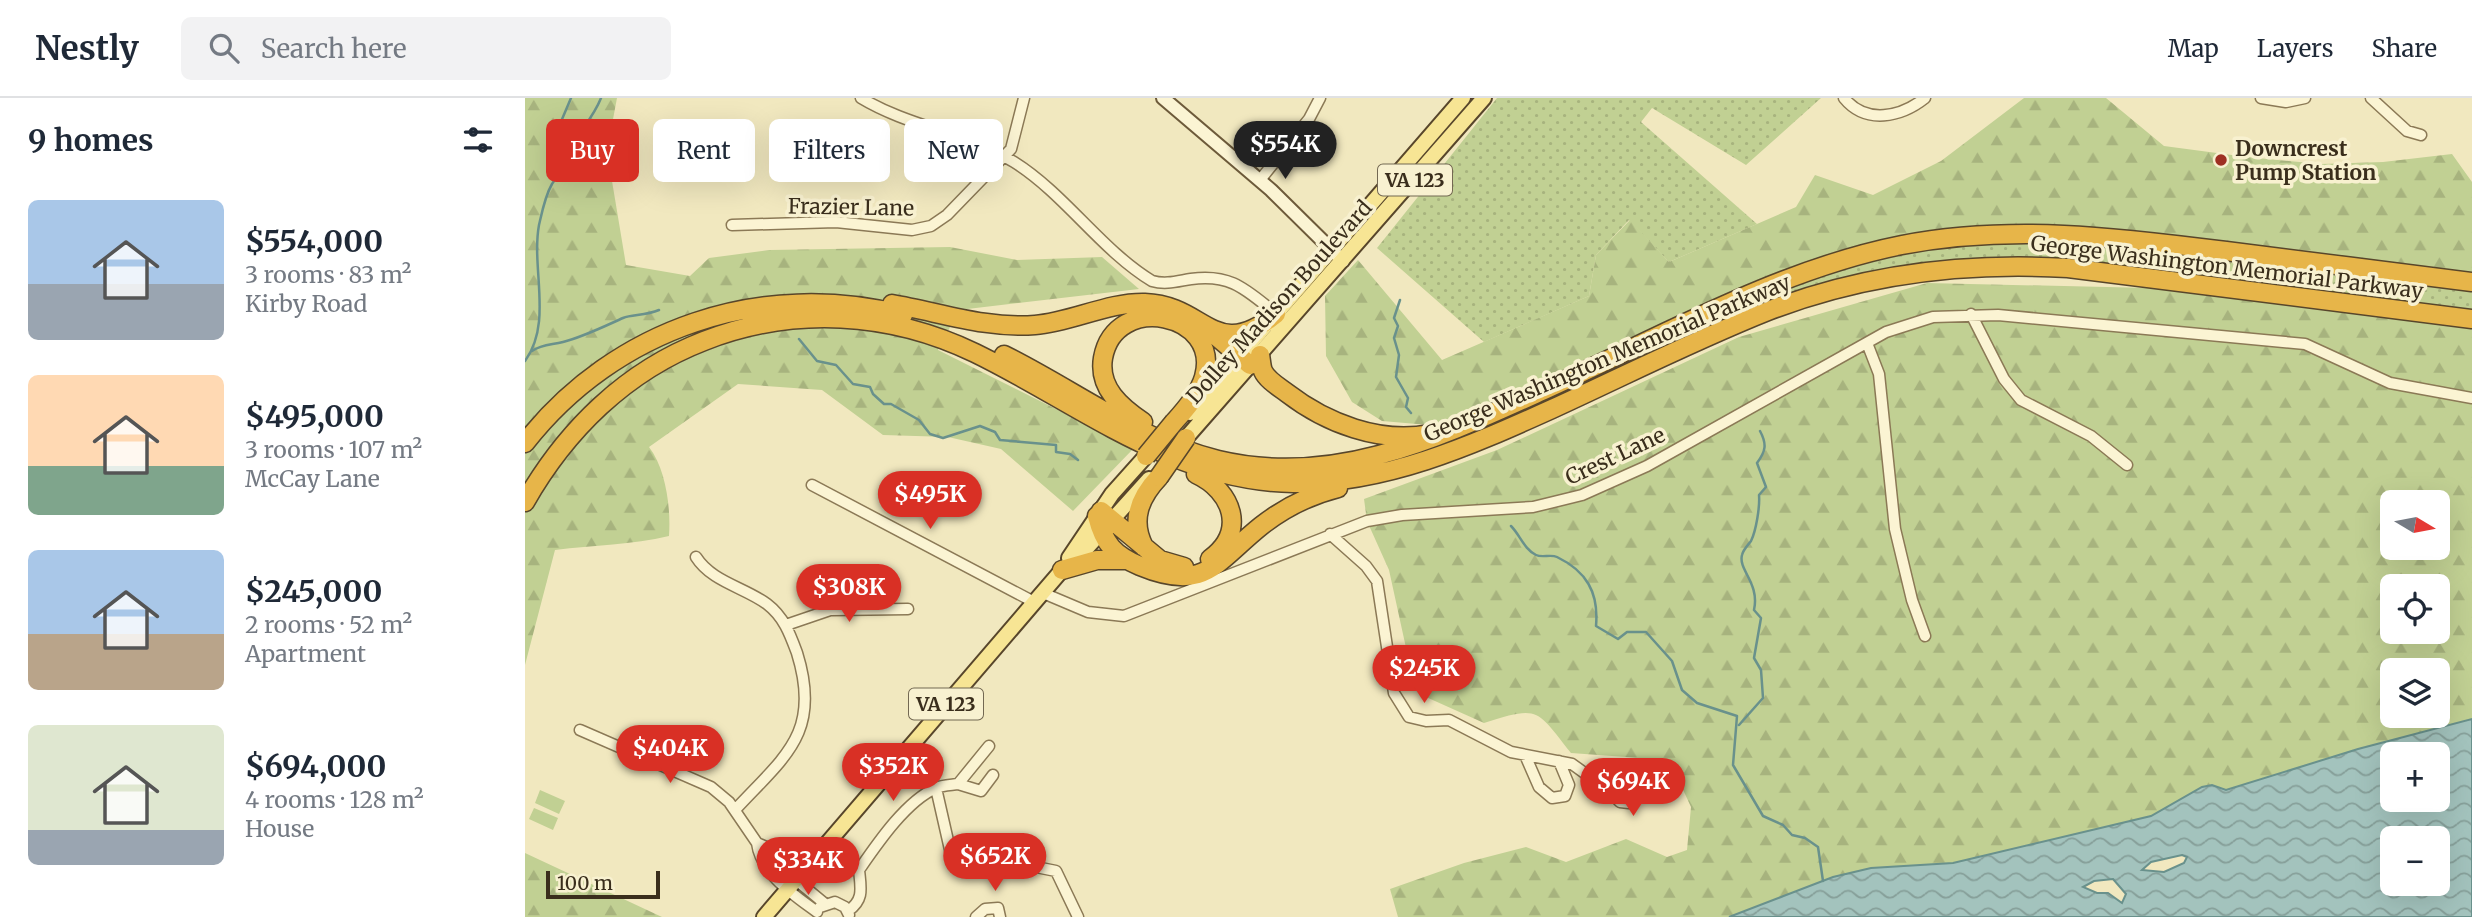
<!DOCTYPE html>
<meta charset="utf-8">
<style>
body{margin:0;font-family:Merriweather,serif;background:#f2f2f3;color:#1f2937;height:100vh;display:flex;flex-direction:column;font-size:26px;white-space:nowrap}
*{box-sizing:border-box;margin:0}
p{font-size:23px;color:#747a83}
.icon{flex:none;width:38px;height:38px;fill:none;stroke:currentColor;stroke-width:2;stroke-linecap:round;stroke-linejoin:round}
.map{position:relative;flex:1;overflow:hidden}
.panel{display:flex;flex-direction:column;background:#fff;width:525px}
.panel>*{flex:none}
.banner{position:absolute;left:21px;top:21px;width:665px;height:63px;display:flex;gap:14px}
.needle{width:46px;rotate:100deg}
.controls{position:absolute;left:1855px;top:392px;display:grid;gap:14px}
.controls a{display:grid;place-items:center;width:70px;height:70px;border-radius:10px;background:#fff;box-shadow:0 7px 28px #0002;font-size:35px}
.scale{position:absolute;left:21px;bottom:18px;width:114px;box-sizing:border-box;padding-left:7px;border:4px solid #3a2e1c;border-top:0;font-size:19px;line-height:24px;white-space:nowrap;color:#3a2e1c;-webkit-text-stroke:5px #f8f1d0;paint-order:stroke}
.price{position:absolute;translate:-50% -60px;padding:0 16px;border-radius:24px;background:#d93025;color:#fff;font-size:23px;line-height:46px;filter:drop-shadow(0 2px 4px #0008)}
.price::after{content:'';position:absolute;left:50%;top:42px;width:21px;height:16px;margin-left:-10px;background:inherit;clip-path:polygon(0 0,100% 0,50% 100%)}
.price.selected{background:#222;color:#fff}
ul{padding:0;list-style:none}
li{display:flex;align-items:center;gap:21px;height:175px;padding:0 28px}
li span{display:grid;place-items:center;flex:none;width:196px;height:140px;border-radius:10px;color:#555}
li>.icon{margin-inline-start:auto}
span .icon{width:84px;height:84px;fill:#fffc;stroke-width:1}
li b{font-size:30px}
h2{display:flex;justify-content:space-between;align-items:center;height:84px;padding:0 28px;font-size:30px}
.chip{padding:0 24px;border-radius:10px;background:#fff;box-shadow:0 7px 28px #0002;font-size:24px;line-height:63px}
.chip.selected{background:#d93025;color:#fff}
header{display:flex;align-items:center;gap:42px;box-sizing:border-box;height:98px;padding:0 35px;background:#fff;border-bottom:2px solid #e0e1e3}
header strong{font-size:33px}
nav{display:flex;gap:38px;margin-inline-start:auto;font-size:24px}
.search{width:490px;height:63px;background:#f2f2f3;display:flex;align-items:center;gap:18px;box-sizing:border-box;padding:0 24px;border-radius:10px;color:#747a83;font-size:26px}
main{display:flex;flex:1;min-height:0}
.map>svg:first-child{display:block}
.grass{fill:url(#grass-dots)}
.forest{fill:url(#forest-firs);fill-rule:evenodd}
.park{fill:#c1d093}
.water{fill:url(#water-waves);stroke:#69918c;stroke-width:2;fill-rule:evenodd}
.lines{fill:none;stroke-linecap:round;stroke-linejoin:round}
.stream{stroke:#69918c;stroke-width:2.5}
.minor-casing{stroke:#8b7956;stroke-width:13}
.secondary-casing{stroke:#6d5a3a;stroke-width:16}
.primary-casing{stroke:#58462b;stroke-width:18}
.motorway-casing{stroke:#58462b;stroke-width:21}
.minor{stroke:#fbf4d3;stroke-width:10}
.secondary{stroke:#fbf4d3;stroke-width:12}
.primary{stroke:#f7e594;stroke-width:14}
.motorway{stroke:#e7b549;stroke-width:18}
.motorway-bridge-casing{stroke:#58462b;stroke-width:21;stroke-linecap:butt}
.motorway-bridge{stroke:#e7b549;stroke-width:18}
.poi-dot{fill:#9e3022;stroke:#f8f1d0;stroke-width:2.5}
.labels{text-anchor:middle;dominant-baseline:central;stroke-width:7;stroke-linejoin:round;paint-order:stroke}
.shield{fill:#f8f1d0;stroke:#736852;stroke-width:2}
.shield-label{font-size:19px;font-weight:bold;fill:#3a2e1c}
.poi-label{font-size:21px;font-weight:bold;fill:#3a2e1c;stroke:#f8f1d0;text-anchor:start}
.street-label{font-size:21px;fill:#3a2e1c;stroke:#f8f1d0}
</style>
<header>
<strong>Nestly</strong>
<div class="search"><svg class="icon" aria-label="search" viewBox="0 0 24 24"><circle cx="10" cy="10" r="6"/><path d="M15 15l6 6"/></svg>Search here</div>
<nav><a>Map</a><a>Layers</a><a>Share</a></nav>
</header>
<main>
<section class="panel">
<h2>9 homes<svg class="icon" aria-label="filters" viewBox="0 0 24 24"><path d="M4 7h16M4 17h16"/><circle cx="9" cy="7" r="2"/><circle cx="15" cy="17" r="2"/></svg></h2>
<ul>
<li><span style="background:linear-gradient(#a9c7e8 60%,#9aa5b1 0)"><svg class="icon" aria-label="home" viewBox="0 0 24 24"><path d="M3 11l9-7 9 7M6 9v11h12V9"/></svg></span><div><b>$554,000</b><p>3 rooms · 83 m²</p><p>Kirby Road</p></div></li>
<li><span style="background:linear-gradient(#ffd9b3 65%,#7fa58c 0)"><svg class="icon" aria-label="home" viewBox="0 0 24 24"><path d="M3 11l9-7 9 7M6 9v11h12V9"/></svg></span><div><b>$495,000</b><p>3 rooms · 107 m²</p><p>McCay Lane</p></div></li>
<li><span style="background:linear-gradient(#a9c7e8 60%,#b9a48a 0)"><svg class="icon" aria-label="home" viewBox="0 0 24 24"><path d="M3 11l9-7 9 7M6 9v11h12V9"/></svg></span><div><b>$245,000</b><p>2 rooms · 52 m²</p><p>Apartment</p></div></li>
<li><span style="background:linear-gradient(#dfe7d0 75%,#9aa5b1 0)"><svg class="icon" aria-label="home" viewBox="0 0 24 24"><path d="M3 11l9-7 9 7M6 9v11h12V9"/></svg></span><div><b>$694,000</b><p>4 rooms · 128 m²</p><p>House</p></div></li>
</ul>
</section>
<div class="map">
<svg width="1947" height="819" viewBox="0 0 1947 819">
<defs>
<pattern id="grass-dots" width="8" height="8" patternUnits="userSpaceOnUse" patternTransform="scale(1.75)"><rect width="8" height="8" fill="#c1d093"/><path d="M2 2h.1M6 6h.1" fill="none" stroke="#a7b37e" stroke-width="1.8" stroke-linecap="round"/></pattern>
<pattern id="forest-firs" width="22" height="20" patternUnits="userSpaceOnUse" patternTransform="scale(1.75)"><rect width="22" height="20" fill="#c1d093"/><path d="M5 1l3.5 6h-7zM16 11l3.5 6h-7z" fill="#a7b37e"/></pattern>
<pattern id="water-waves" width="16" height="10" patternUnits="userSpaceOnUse" patternTransform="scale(1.75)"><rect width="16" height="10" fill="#a3c3bd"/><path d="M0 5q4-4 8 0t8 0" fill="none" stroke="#869f99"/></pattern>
</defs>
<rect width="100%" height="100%" fill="#f1e8bf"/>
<path class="grass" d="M972 0H1296L1221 67 1127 10 1116 24 1232 126 1144 164 1104 122 1071 157 1064 198 959 244 852 150Z
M938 10 939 12 821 146Z
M1519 138 1947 188V215L1554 167 1361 175 938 345 808 380 829 368 1278 179 1390 148Z"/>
<path class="forest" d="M0 0H92L82 53 101 167 165 178 184 160 245 152 425 149 492 162 577 159 614 191 434 212 413 252 609 350 548 413 476 351 423 339 358 337 297 292 213 286 124 349C141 371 146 410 144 438 107 447 69 447 30 452L0 567Z
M1499 0H1581L1639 48 1722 59 1796 66 1858 64 1927 56 1947 84V180L1585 133 1395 139 1110 242 915 328 857 323 827 304 801 258 800 198 833 162 917 262 1064 198 1071 157 1105 122 1144 164 1271 109 1290 77 1348 97 1416 63Z
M1402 185 1625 190 1947 226V621L1833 651 1701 692 1687 687 1677 689 1626 718 1428 765 1346 770 1308 779 1204 819H873L865 791 939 765 1001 749 1041 764 1101 741 1142 759 1162 752 1166 709 1147 668 1128 661 1046 655C1011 611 1015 607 959 625L901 599 883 559 864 472 842 423 839 401 972 352 1214 239ZM1867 404H1913V450H1867ZM1867 488H1913V534H1867ZM1867 572H1913V618H1867Z
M0 755 137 819H0Z"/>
<path class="park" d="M15 692 40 703 34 716 10 705Z
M9 710 33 720 28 732 4 721Z"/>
<path class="water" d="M1947 621V819H1204L1308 779 1346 770 1428 765 1626 718 1677 689 1687 687 1701 692 1833 651ZM1867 656H1913V702H1867ZM1867 740H1913V786H1867ZM1657 757 1662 759 1659 765 1639 774 1617 772 1626 764ZM1588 781 1601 796 1597 805 1583 795H1572L1558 789 1569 783Z"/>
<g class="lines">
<path class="stream" d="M44 49 35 26 46 0
M875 202 869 220 873 228 869 240 874 257 871 279 883 300 881 309 886 315
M274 241 292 263 311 267 328 286 345 289 348 296 359 306H366L394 322 405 336 418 340 455 328 470 334 475 342 531 347V354L545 356 553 362
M7 253C17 246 26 247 38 244 58 239 80 228 98 220 107 216 120 218 134 212
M0 263C28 224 6 171 14 127 17 114 20 98 27 86 30 80 37 77 40 70 45 62 43 53 48 45 58 29 69 18 76 0
M986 428C995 437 999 451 1011 457 1017 460 1026 456 1032 459 1061 473 1074 494 1071 528L1093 541 1102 534H1121L1147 563 1157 592 1172 605 1212 618 1208 667 1238 718 1258 727 1267 737 1280 740 1293 749 1298 783
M1214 627 1238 600 1236 572 1229 560 1236 520 1229 512C1235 485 1213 472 1217 457 1218 452 1223 447 1226 443 1231 433 1235 409 1234 397L1241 389 1232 365C1241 353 1242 346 1235 333"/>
<defs>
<path id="minor" d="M336 0C384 29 441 35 489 64 540 96 576 152 627 183 641 187 653 183 666 181 708 175 723 194 754 218
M1319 0C1341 27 1376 19 1400 0
M1736 0 1761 4 1780 0
M1846 0 1882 33 1896 37
M735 82 784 21 795 0
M207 127 311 124 387 132 406 128 422 117 486 51 499 0
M1446 216 1479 281 1496 302 1566 338 1602 367
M1342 245 1354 276 1370 431 1387 502 1400 538
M287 387 509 504
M805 436 841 468 852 483 869 595 884 619 901 623 924 622 986 654 1047 666 1083 692
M171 459C187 484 219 489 242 506 259 519 265 536 272 555 297 635 260 658 210 712
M518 495 563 514 599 518 842 423 877 417 1008 409 1057 397 1122 368 1361 234 1408 219 1473 217 1780 246 1865 285 1947 300
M261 527 305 512 383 511
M55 632 186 689 204 704 232 745C236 776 269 797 292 814
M1000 657 1014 689 1027 700 1040 698 1044 687 1034 663
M1106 682 1113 691 1104 705 1095 704 1083 692 1098 683Z
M433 686 456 693 468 677
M411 690 426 756 445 769 496 766 531 773 553 819
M232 745 241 749 259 772 299 805
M295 809 310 804 320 809 324 817
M323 813C339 802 336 791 334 772 352 746 381 703 411 690 417 687 426 687 433 686L464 648
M451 819 460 811 473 810 475 819"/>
<path id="secondary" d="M638 0 746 92 818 163"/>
<path id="primary" d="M665 315 938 0
M661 340 959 0
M544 460 587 396 621 358
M239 819 537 472 560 452 624 381"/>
<path id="motorway" d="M367 206C414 214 461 231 510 227 547 224 583 204 620 205 681 207 689 266 751 216
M686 234 725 267
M479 257C550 292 615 343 693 362 810 390 915 339 1019 292 1133 240 1255 171 1377 147 1486 126 1592 139 1701 153 1783 163 1865 174 1947 184
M735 257C736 261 736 268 738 273 742 282 754 289 762 295 801 325 855 346 905 336
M618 324C596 309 573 290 578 260 590 193 697 215 679 279 674 296 661 311 649 324
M0 345C90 230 237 181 378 217
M671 376C708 393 722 434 685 461
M0 404C41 332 101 273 179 243 268 208 365 214 450 255 555 306 646 383 768 385 860 386 945 348 1027 311 1099 278 1170 242 1243 213 1339 176 1441 164 1543 170L1947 221
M576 413 635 462 659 469
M572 418C579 446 589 457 615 468 680 495 690 465 736 428 759 410 785 397 813 390
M619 449C605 422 615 399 634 379
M537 472 572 462H601"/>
</defs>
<use href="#minor" class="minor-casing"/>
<use href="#secondary" class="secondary-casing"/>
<use href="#primary" class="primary-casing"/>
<use href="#motorway" class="motorway-casing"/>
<use href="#minor" class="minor"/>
<use href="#secondary" class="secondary"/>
<use href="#primary" class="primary"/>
<use href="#motorway" class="motorway"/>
<defs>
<path id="motorway-bridge" d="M621 358 649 324
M634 379 661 340"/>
</defs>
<use href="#motorway-bridge" class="motorway-bridge-casing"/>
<use href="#motorway-bridge" class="motorway-bridge"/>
</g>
<circle class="poi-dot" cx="1696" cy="62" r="7"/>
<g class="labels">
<g class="shield">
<rect x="853" y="66.5" width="74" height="31" rx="5"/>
<rect x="384" y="590.5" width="74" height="31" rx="5"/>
</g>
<g class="shield-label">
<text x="890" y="82">VA 123</text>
<text x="421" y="606">VA 123</text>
</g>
<g class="poi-label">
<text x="1710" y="50">Downcrest<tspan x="1710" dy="24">Pump Station</tspan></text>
</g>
<g class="street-label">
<text transform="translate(326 109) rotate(1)">Frazier Lane</text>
<text transform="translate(1702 169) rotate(7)">George Washington Memorial Parkway</text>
<text transform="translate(754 204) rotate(-48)">Dolley Madison Boulevard</text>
<text transform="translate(1082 260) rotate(-23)">George Washington Memorial Parkway</text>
<text transform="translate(1090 358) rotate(-25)">Crest Lane</text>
</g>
</g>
</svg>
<div class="controls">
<a><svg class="needle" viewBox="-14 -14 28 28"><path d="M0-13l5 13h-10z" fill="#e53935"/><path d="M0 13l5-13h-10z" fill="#747a83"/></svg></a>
<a><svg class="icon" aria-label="locate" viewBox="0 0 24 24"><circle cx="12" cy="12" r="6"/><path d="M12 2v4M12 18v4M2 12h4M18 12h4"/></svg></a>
<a><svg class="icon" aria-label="layers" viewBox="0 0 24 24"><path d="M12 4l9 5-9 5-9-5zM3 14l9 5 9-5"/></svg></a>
<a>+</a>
<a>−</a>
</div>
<div class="scale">100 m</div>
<b class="price selected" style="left:760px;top:83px">$554K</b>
<b class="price" style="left:405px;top:433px">$495K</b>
<b class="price" style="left:324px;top:526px">$308K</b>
<b class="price" style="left:899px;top:607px">$245K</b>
<b class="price" style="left:145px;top:687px">$404K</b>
<b class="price" style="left:368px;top:705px">$352K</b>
<b class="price" style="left:1108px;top:720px">$694K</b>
<b class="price" style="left:470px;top:795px">$652K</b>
<b class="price" style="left:283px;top:799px">$334K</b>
<div class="banner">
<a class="chip selected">Buy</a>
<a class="chip">Rent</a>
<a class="chip">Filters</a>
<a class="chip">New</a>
</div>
</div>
</main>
